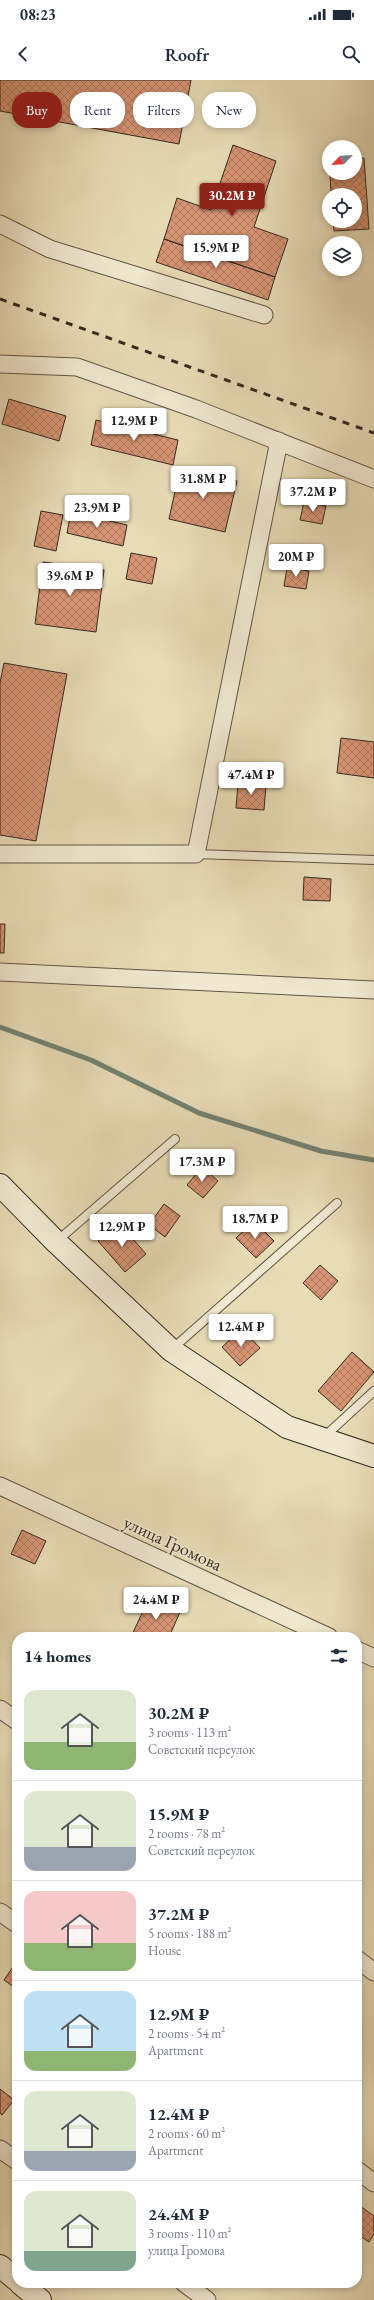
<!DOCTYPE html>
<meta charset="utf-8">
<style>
body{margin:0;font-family:"EB Garamond",serif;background:#f6f6f7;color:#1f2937;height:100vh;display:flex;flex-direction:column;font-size:15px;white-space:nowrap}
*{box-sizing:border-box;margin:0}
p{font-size:13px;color:#747a83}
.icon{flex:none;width:22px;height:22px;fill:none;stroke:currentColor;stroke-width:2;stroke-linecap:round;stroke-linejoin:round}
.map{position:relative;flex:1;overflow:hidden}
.side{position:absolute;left:12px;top:1552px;width:350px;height:656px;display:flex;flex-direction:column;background:#fff;border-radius:16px;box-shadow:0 2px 6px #0003}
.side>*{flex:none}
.banner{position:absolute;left:12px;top:12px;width:350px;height:36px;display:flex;gap:8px}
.needle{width:26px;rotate:245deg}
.controls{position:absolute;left:322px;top:60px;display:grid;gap:8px}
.controls a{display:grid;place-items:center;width:40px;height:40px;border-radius:50%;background:#fff;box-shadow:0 2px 6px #0003;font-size:20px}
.price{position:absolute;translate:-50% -34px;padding:0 9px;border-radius:4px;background:#fff;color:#222;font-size:13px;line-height:26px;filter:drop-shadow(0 1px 2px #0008)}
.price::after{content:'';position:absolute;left:50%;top:24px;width:12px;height:9px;margin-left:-6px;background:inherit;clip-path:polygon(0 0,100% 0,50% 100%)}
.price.current{background:#8f2418;color:#fff}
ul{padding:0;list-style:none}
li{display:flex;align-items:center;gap:12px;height:100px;padding:0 12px}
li+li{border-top:1px solid #e0e1e3}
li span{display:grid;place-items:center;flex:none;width:112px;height:80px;border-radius:12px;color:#555}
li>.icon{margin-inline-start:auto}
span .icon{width:48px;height:48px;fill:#fffc;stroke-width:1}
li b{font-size:17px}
h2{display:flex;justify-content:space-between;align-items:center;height:48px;padding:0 12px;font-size:17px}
.tag{padding:0 14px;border-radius:16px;background:#fff;box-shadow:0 2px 6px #0003;font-size:14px;line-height:36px}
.tag.current{background:#8f2418;color:#fff}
.status{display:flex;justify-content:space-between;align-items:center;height:28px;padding:0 20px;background:#fff;direction:ltr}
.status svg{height:11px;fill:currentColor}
header{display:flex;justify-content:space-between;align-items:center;height:52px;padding:0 12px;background:#fff;font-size:18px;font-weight:600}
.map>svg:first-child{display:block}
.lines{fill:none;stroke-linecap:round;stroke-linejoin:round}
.stream{stroke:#718272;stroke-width:5}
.building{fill:url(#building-cross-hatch);stroke:#362a1f}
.service-casing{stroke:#625645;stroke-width:10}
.minor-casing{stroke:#625645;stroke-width:19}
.secondary-casing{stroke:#362a1f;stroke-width:24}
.service{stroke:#f0e8d0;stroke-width:8}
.minor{stroke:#f0e8d0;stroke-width:17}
.secondary{stroke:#f0e8d0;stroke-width:22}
.rail{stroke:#362a1f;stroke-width:3;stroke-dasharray:7 7;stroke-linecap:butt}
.labels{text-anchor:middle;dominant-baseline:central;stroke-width:3;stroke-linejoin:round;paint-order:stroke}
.street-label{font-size:18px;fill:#362a1f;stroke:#f0e8d0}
</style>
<div class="status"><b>08:23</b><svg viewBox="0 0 49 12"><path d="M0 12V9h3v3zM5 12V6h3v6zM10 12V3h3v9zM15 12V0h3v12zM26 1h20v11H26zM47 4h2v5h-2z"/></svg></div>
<header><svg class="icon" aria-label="back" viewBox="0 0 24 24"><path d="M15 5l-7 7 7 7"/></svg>Roofr<svg class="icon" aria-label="search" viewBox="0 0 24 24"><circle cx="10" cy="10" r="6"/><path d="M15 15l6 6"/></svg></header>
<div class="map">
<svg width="374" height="2220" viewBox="0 0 374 2220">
<defs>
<pattern id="building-cross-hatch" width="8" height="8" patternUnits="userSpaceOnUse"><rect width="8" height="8" fill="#d89575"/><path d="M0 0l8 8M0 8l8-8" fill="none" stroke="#b07a5f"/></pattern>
</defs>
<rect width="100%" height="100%" fill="#e8dcb7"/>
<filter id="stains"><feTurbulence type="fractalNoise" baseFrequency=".005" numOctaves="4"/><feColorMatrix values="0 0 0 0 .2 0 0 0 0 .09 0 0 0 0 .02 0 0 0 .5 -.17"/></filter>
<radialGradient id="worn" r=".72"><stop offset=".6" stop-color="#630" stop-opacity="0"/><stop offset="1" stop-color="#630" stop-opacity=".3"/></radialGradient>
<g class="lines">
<path class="stream" d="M0 947 91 980 199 1033 321 1071 374 1080"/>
</g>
<path class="building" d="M0 0H191L179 64 0 31Z
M233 65 276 81 254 147 288 159 275 197 164 159 177 118 211 130Z
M364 78 369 149 334 151 333 141H355V115H331L330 93H355V79Z
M164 159 275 197 268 220 156 182Z
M9 319 66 336 59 361 2 344Z
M96 340 178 360 173 385 91 365Z
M180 388 237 401 225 452 169 439Z
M304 422 326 426 322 444 300 440Z
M41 431 63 435 56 471 34 466Z
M71 432 127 445 123 466 67 453Z
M131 473 157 478 152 504 126 499Z
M43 482 104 490 96 552 35 544Z
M287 488 309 491 306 509 284 506Z
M4 583 67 594 36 761 0 755V603Z
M341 658 374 662V698L337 693Z
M238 703 266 705 264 730 236 728Z
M304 797 331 799 330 821 303 820Z
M0 844H5L4 873H0Z
M202 1087 218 1101 203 1118 187 1105Z
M164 1124 180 1136 165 1157 149 1145Z
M254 1141 274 1161 256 1178 236 1158Z
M119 1143 146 1174 125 1192 98 1161Z
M320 1185 338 1201 321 1220 303 1203Z
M242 1249 260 1268 240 1286 222 1267Z
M352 1272 374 1292 341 1331 318 1311Z
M22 1450 46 1461 35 1484 11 1474Z
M149 1518 180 1532 169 1557H131Z
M17 1881V1909L4 1900Z
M0 2009 14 2020 2 2035 0 2033Z
M360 2126 374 2136V2154L369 2162 357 2154V2130Z"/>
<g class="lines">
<defs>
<path id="service" d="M196 774 374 780
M57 1161 175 1059
M171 1270 337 1123
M324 1357 374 1311"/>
<path id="minor" d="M0 144 50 169 264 235
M0 284 77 287 196 329 374 399
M0 774H196L279 361
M0 892 374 910
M0 1406 329 1557
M357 1570 374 1578
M0 1629 17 1641
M0 1832 17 1844
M357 1879 374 1892
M0 2069 17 2081
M357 2090 374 2103
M184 2203 207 2220"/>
<path id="secondary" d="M0 1105 56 1162 171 1270 287 1347 374 1376
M0 2186 17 2200
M20 2203 40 2220"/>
</defs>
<use href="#service" class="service-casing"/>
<use href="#minor" class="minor-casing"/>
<use href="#secondary" class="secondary-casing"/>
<use href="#service" class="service"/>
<use href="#minor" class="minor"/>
<use href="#secondary" class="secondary"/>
<path class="rail" d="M0 219 374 353"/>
</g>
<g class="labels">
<g class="street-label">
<text transform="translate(173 1463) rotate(25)">улица Громова</text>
</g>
</g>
<rect width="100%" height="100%" filter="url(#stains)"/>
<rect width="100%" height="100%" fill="url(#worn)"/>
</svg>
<div class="controls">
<a><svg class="needle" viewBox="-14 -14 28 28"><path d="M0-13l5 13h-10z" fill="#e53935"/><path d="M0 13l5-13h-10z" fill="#747a83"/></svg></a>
<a><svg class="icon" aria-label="locate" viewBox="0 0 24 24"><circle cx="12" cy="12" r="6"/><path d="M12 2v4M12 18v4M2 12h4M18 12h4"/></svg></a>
<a><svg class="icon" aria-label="layers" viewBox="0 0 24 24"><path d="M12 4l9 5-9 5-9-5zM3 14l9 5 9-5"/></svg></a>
</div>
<b class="price current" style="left:232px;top:137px">30.2M ₽</b>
<b class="price" style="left:216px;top:189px">15.9M ₽</b>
<b class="price" style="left:134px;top:362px">12.9M ₽</b>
<b class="price" style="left:203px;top:420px">31.8M ₽</b>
<b class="price" style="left:313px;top:433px">37.2M ₽</b>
<b class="price" style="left:97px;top:449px">23.9M ₽</b>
<b class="price" style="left:296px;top:498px">20M ₽</b>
<b class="price" style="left:70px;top:517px">39.6M ₽</b>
<b class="price" style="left:251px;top:716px">47.4M ₽</b>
<b class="price" style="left:202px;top:1103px">17.3M ₽</b>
<b class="price" style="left:255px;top:1160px">18.7M ₽</b>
<b class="price" style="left:122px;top:1168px">12.9M ₽</b>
<b class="price" style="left:241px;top:1268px">12.4M ₽</b>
<b class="price" style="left:156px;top:1541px">24.4M ₽</b>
<div class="banner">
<a class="tag current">Buy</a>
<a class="tag">Rent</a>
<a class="tag">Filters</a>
<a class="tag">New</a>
</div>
<section class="side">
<h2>14 homes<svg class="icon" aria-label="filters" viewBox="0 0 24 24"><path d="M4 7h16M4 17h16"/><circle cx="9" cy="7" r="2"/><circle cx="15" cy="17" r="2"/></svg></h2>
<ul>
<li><span style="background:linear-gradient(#dfe7d0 65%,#8fb573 0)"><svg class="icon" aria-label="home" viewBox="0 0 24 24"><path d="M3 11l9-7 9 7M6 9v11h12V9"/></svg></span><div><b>30.2M ₽</b><p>3 rooms · 113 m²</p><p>Советский переулок</p></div></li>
<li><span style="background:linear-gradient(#dfe7d0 70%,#9aa5b1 0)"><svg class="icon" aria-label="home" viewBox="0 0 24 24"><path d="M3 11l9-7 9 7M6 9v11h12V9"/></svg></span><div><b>15.9M ₽</b><p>2 rooms · 78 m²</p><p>Советский переулок</p></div></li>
<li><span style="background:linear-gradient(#f6c9c9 65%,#8fb573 0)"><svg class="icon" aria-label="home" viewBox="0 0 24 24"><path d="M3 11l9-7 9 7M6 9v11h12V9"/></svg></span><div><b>37.2M ₽</b><p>5 rooms · 188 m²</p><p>House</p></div></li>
<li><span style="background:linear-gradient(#bfe0f5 75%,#8fb573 0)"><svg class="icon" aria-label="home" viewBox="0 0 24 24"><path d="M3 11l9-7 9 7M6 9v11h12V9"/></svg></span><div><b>12.9M ₽</b><p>2 rooms · 54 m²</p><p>Apartment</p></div></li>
<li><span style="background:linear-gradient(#dfe7d0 75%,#9aa5b1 0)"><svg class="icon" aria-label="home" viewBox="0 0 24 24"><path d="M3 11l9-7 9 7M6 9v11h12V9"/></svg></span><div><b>12.4M ₽</b><p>2 rooms · 60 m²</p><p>Apartment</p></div></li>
<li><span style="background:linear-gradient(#dfe7d0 75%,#7fa58c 0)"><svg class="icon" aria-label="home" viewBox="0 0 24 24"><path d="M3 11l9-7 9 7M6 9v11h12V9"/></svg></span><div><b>24.4M ₽</b><p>3 rooms · 110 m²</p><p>улица Громова</p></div></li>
</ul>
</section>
</div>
